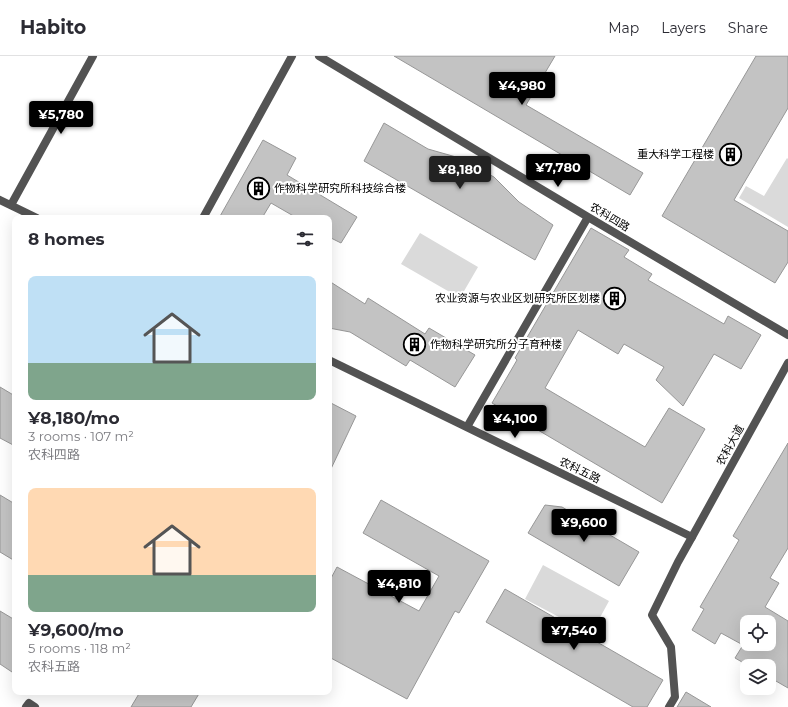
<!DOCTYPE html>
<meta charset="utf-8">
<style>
body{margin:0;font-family:Montserrat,"Noto Sans SC",sans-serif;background:#f2f2f3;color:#2b2b33;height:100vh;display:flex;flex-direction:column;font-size:15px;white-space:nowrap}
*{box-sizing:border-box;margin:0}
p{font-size:13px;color:#7c7c81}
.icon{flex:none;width:22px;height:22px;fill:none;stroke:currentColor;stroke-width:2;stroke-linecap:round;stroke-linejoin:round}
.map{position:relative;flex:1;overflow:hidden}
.sheet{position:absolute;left:12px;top:159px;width:320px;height:480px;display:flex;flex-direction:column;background:#fff;border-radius:8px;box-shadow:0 4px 16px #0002}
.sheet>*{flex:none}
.fabs{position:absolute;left:740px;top:559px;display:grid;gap:8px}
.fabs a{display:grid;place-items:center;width:36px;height:36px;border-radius:8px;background:#fff;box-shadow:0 4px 16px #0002;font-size:20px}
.price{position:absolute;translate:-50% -34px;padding:0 9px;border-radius:4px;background:#000;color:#fff;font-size:13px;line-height:26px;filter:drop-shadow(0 1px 2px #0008)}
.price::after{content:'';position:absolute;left:50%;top:24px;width:12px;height:9px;margin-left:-6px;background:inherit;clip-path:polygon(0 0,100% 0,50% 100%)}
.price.selected{background:#222;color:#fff}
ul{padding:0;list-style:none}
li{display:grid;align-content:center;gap:8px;height:212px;padding:0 16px}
li span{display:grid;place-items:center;height:124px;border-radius:8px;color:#555}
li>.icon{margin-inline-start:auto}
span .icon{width:72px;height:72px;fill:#fffc;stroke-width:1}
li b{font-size:17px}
h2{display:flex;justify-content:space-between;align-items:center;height:48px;padding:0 16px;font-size:17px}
header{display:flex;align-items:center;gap:24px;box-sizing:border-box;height:56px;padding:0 20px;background:#fff;border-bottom:1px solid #e1e1e2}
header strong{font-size:19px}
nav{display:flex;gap:22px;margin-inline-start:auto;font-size:14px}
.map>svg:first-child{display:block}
.green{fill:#dadada}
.building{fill:#c3c3c3;stroke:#979797;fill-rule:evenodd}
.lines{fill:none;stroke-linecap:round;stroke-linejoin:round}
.lane{stroke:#535353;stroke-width:8}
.street{stroke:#535353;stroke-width:8}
.labels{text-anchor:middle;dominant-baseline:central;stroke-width:4;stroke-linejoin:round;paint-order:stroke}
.poi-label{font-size:11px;fill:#000;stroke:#fff;text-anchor:end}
.street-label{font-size:11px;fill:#000;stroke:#fff}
</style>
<header>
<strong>Habito</strong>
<nav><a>Map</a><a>Layers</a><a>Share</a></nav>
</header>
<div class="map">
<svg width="788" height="651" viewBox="0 0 788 651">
<rect width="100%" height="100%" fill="#fff"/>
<path class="green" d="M787 102 788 103V171L739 142 746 130 764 140Z
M420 177 478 211 460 242 401 208Z
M543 509 609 545 591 578 525 543Z"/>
<path class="building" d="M394 0H555L526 49 643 117 630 139Z
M756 0H788V52L734 144 788 175V206L775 227 662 160Z
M384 67 428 93 456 101 494 121 519 146 553 169 535 204 364 105Z
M263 84 296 102 287 119 357 161 341 187 329 181V162H297L271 147 262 162H219Z
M591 172 629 194 624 201 652 218 648 224 724 268 728 260 761 279 741 313 714 298 683 350 656 324 664 311 624 288 618 298 578 274 545 332 645 391 669 352 705 373 662 447 492 347 517 304 515 302Z
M329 225 365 248 368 242 425 278 429 272 475 299 455 331 410 304 406 310 350 276 329 272Z
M0 331 15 340V390L0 382Z
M329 346 356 360 329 417Z
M788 387V492L770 522 779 527 765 551 788 565V632L769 621V610H749L735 602 743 589 721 577 715 588 692 574 704 553 700 551 739 484 733 480ZM747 566H769V588H747Z
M0 439 15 448V505L0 496Z
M381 444 489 505 459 557 455 555 407 643 329 601V526L337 511 419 555 439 520 363 477Z
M545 449 562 451 639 496 619 530 528 477Z
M505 533 663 624 647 651H633L486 566Z
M0 555 15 564V618L0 608Z
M140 636H200L191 651H131Z
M686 636 711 651H677Z"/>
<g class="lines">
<path class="lane" d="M669 651 675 641 671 591 652 559 678 506 692 481"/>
<path class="street" d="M319 0 588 161 788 279
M0 144 37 162
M11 149 93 0
M203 162 292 0
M329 304 692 481 788 307
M467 371 588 161
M26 651 29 647 35 651"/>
</g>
<defs>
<symbol id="building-ring" viewBox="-11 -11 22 22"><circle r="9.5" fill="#fff" stroke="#000" stroke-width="1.5"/><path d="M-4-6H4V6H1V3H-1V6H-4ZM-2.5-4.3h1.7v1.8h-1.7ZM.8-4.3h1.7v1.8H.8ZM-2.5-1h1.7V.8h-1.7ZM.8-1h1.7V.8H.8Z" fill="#000"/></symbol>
</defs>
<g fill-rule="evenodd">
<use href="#building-ring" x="718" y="86" width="25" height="25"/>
<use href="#building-ring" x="246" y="120" width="25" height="25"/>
<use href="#building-ring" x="602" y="230" width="25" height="25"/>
<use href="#building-ring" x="402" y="276" width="25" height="25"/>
</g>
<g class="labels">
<g class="poi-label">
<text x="714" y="98">重大科学工程楼</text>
<text x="274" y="132" text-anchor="start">作物科学研究所科技综合楼</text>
<text x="600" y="242">农业资源与农业区划研究所区划楼</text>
<text x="430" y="288" text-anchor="start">作物科学研究所分子育种楼</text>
</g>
<g class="street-label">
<text transform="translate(610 161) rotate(31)">农科四路</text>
<text transform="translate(730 389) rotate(-61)">农科大道</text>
<text transform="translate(580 414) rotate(26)">农科五路</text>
</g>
</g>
</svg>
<div class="fabs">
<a><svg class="icon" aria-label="locate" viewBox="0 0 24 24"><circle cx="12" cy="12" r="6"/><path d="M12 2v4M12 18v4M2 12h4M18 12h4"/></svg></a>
<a><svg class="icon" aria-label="layers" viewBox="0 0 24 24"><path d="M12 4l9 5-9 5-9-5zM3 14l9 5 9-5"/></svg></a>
</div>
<b class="price" style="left:522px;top:50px">¥4,980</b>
<b class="price" style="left:61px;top:79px">¥5,780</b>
<b class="price" style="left:558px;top:132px">¥7,780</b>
<b class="price selected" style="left:460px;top:134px">¥8,180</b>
<b class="price" style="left:515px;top:383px">¥4,100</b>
<b class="price" style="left:584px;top:487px">¥9,600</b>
<b class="price" style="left:399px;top:548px">¥4,810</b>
<b class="price" style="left:574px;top:595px">¥7,540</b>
<section class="sheet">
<h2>8 homes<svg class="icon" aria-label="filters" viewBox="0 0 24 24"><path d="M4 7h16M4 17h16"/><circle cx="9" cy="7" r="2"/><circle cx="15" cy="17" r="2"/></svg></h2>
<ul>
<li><span style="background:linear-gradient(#bfe0f5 70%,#7fa58c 0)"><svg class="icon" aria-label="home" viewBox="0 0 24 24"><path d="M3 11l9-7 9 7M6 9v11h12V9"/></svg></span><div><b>¥8,180/mo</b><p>3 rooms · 107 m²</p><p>农科四路</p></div></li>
<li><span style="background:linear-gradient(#ffd9b3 70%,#7fa58c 0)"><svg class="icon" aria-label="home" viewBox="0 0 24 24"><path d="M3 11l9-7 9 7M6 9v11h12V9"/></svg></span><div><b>¥9,600/mo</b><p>5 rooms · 118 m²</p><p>农科五路</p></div></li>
</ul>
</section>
</div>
